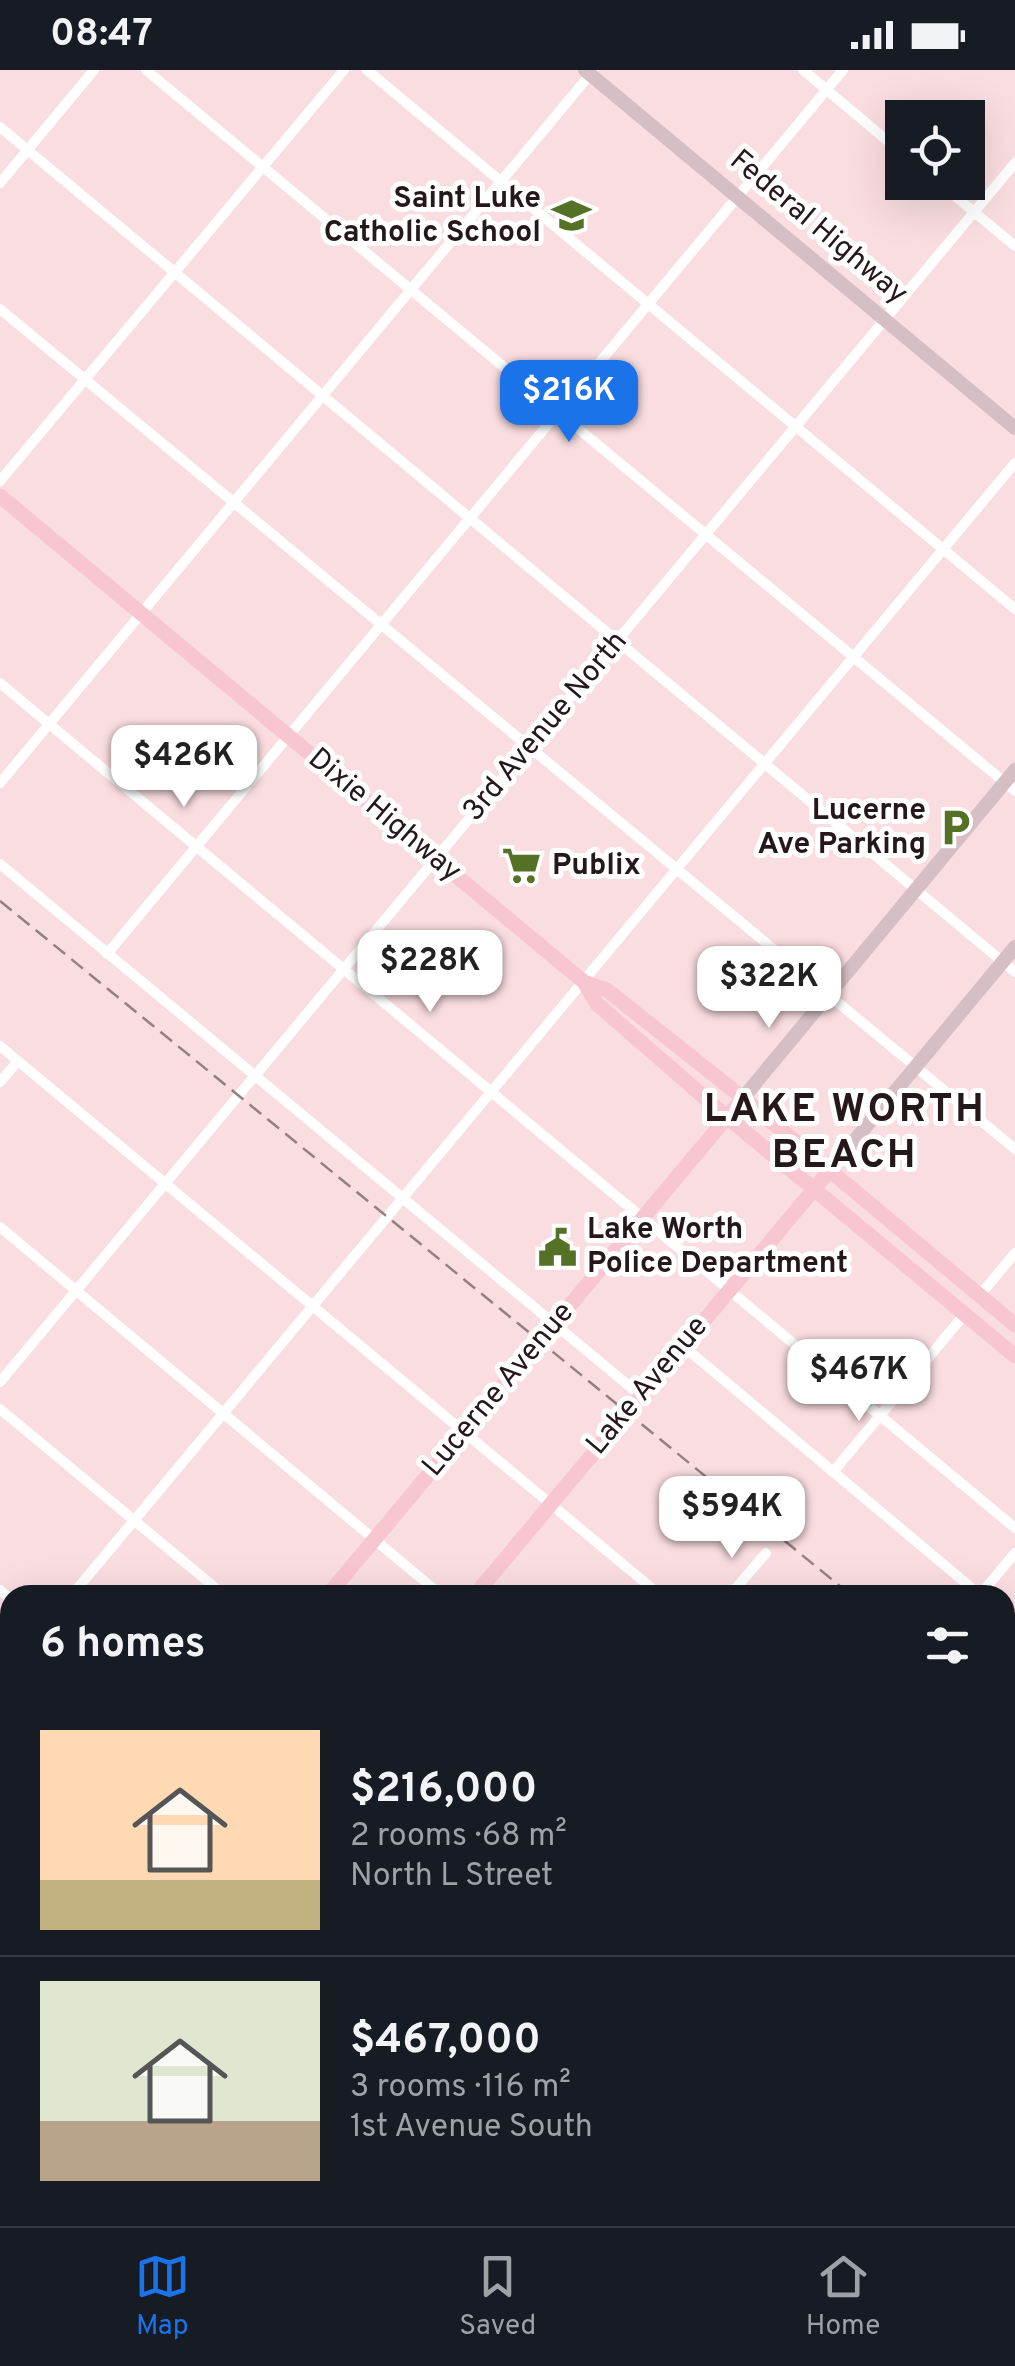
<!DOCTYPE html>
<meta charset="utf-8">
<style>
body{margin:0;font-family:Overpass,sans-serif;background:#242831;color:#f1f3f6;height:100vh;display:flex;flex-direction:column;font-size:38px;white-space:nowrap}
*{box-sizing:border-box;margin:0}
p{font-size:32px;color:#9ea1a6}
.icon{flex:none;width:55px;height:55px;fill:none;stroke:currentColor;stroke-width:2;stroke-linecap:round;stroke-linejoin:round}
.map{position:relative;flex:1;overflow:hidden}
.drawer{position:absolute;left:0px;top:1515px;width:1015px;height:642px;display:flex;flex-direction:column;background:#171b24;border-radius:30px 30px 0 0;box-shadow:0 10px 40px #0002}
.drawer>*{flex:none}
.buttons{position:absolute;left:885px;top:30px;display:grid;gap:20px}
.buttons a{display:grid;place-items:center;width:100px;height:100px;border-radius:0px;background:#171b24;box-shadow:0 10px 40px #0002;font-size:50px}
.price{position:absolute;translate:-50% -85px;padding:0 22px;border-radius:20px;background:#fff;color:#222;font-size:32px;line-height:65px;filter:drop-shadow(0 2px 5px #0008)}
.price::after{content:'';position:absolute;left:50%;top:60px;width:30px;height:22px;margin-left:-15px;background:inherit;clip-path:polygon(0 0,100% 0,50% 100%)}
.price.current{background:#1a73e8;color:#fff}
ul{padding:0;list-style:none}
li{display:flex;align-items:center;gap:30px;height:250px;padding:0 40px}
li+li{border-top:2px solid #363941}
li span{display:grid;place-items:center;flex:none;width:280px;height:200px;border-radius:0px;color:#555}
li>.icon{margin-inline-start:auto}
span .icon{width:120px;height:120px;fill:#fffc;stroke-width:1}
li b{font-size:42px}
h2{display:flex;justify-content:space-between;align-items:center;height:120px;padding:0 40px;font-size:42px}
.status{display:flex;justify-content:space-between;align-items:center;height:70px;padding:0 50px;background:#171b24;direction:ltr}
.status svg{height:28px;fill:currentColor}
.dock{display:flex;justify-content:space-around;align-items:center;height:140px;border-top:2px solid #363941;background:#171b24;font-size:28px;color:#9ea1a6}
.dock a{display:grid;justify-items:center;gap:5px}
.dock .current{color:#1a73e8}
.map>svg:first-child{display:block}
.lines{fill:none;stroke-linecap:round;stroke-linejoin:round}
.street{stroke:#fff;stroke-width:10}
.secondary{stroke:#d6bfc4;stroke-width:14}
.primary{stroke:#f8c6d0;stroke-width:15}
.rail{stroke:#947f83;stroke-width:2.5;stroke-dasharray:15 8;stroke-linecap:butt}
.labels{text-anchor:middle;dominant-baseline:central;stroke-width:10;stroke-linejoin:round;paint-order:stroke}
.poi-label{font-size:30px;font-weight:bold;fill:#25181b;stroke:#fff;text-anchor:end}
.street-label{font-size:30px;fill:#25181b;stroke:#fff}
.district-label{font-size:40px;font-weight:bold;letter-spacing:2.5px;fill:#25181b;stroke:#fff}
</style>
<div class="status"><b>08:47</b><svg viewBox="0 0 49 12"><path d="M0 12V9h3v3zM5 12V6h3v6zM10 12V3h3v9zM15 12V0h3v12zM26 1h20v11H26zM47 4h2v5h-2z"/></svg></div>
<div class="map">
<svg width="1015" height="2156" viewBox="0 0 1015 2156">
<rect width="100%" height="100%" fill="#fadde1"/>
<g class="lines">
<path class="street" d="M146 0 1015 721
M367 0 1015 539
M803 0 902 83
M0 57 1015 902
M938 112 1015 176
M0 113 94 0
M0 239 1015 1079
M0 411 344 0
M0 613 1015 1458
M0 713 593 1
M0 794 640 1325
M107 884 843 0
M0 976 660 1525
M0 1012 18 991
M0 1157 441 1525
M980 1225 1015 1183
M682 1275 980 1525
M0 1312 1015 93
M0 1339 224 1525
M833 1402 964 1245
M0 1520 10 1529
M72 1525 1015 393
M730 1525 766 1483
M980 1525 1015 1483
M1005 1546 1015 1554
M0 1612 10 1600
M0 1703 10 1712
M1005 1795 1015 1783
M1005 1813 1015 1821
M1005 1994 1015 2003
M1005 2094 1015 2082
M535 2148 545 2156
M753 2148 763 2156
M971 2148 981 2156
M455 2156 462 2148
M705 2156 712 2148
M954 2156 961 2148"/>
<path class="secondary" d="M585 0 1015 358
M743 1028 1015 700
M830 1100 1015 877
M0 1863 10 1875
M343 2148 354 2156"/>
<path class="primary" d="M0 426 584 912 597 934 727 1047 1015 1286
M584 912 607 920 743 1028 1015 1255
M328 1525 743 1028
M475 1525 830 1100
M0 1946 10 1934
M0 1971 10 1959"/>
<path class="rail" d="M0 831 851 1525
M1005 1651 1015 1660"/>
</g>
<defs>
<symbol id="school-bare" viewBox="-9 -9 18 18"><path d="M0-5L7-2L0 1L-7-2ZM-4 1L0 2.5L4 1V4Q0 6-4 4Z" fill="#547125" stroke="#fff" stroke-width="2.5" paint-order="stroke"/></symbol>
<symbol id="parking-bare" viewBox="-9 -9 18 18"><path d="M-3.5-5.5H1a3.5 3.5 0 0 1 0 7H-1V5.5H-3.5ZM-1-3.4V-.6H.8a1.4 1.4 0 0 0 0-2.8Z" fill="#547125" stroke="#fff" stroke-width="2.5" paint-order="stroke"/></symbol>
<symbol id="supermarket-bare" viewBox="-9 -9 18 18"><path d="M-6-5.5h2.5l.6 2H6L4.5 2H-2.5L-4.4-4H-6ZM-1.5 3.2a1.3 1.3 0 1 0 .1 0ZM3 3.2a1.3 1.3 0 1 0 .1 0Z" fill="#547125" stroke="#fff" stroke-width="2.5" paint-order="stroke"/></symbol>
<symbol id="civic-bare" viewBox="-9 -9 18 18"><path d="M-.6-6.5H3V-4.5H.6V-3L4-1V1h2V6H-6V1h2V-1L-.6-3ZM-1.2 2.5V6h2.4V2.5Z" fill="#547125" stroke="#fff" stroke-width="2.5" paint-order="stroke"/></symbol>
</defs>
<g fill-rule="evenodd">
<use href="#school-bare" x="544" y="118" width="55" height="55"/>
<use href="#parking-bare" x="928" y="730" width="55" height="55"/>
<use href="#supermarket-bare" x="494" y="768" width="55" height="55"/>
<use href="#civic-bare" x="530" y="1150" width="55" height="55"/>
</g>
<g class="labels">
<g class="poi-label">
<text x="541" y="129">Saint Luke<tspan x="541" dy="34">Catholic School</tspan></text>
<text x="926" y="741">Lucerne<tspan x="926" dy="34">Ave Parking</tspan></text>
<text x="552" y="796" text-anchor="start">Publix</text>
<text x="587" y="1160" text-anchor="start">Lake Worth<tspan x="587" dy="34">Police Department</tspan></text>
</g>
<g class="street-label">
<text transform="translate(818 158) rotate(40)">Federal Highway</text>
<text transform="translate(546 657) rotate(-50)">3rd Avenue North</text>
<text transform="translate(384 746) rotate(40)">Dixie Highway</text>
<text transform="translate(648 1316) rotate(-50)">Lake Avenue</text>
<text transform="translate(499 1320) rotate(-50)">Lucerne Avenue</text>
</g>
<g class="district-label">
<text x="845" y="1041">LAKE WORTH<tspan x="845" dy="46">BEACH</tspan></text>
</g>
</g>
</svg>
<div class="buttons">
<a><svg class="icon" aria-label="locate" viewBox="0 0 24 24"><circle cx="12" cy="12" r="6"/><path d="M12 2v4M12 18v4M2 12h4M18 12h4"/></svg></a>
</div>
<b class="price current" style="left:569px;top:375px">$216K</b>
<b class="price" style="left:184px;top:740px">$426K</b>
<b class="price" style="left:430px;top:945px">$228K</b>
<b class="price" style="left:769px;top:961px">$322K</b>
<b class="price" style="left:859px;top:1354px">$467K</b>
<b class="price" style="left:732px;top:1491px">$594K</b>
<section class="drawer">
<h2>6 homes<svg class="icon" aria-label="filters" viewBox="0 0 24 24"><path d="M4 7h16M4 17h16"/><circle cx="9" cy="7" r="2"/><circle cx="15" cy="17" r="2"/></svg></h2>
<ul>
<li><span style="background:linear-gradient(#ffd9b3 75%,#c2b280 0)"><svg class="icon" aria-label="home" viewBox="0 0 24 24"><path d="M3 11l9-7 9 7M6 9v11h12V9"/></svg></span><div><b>$216,000</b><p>2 rooms · 68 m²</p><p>North L Street</p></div></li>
<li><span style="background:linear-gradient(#dfe7d0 70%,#b9a48a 0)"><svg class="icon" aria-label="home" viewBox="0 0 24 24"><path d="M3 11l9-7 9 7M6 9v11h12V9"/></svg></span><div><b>$467,000</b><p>3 rooms · 116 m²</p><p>1st Avenue South</p></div></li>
</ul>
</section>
</div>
<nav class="dock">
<a class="current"><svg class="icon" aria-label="map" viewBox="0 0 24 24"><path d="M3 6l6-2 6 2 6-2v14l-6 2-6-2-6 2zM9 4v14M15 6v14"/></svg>Map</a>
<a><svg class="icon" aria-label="saved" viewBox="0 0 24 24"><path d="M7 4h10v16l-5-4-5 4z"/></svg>Saved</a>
<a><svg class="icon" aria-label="home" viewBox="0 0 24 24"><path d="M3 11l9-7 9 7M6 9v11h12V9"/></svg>Home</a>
</nav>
